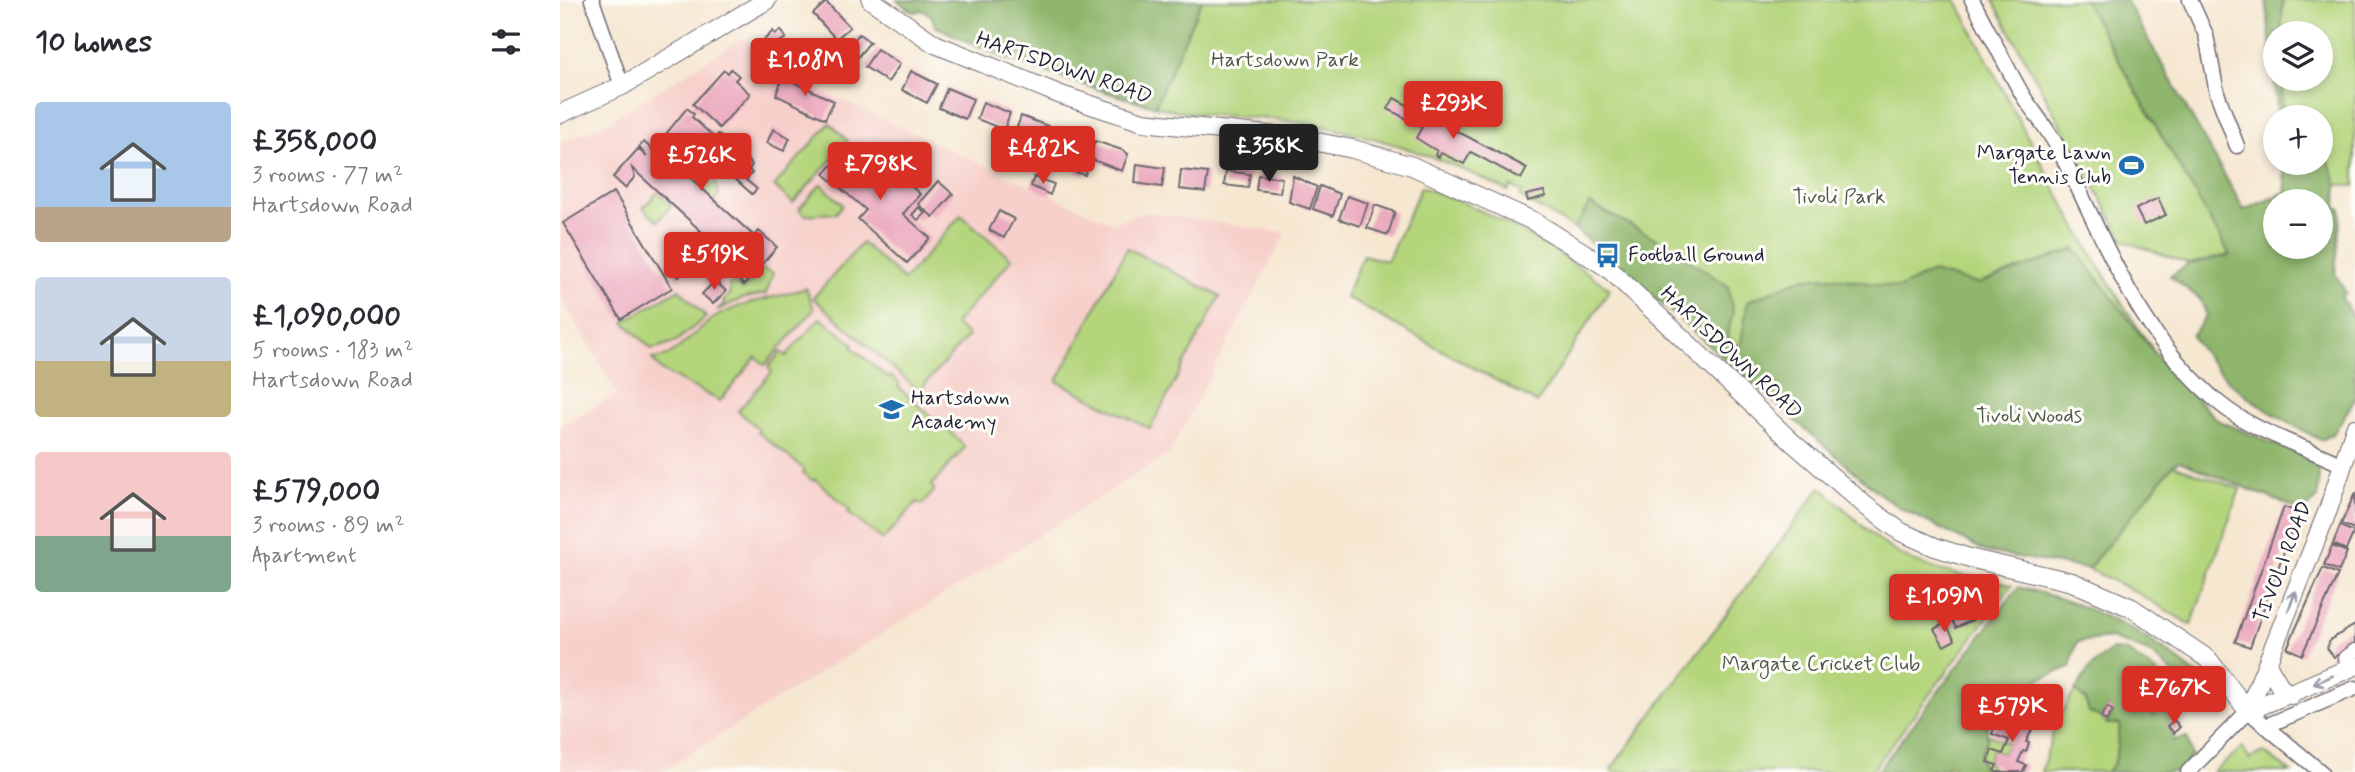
<!DOCTYPE html>
<meta charset="utf-8">
<style>
body{margin:0;font-family:Mynerve,sans-serif;background:#f2f2f3;color:#2b2b33;height:100vh;display:flex;flex-direction:column;font-size:26px;white-space:nowrap}
*{box-sizing:border-box;margin:0}
p{font-size:23px;color:#7c7c81}
.icon{flex:none;width:38px;height:38px;fill:none;stroke:currentColor;stroke-width:2;stroke-linecap:round;stroke-linejoin:round}
.map{position:relative;flex:1;overflow:hidden}
.side{display:flex;flex-direction:column;background:#fff;width:560px}
.side>*{flex:none}
.controls{position:absolute;left:1703px;top:21px;display:grid;gap:14px}
.controls a{display:grid;place-items:center;width:70px;height:70px;border-radius:50%;background:#fff;box-shadow:0 4px 10px #0003;font-size:35px}
.price{position:absolute;translate:-50% -60px;padding:0 16px;border-radius:7px;background:#d93025;color:#fff;font-size:23px;line-height:46px;filter:drop-shadow(0 2px 4px #0008)}
.price::after{content:'';position:absolute;left:50%;top:42px;width:21px;height:16px;margin-left:-10px;background:inherit;clip-path:polygon(0 0,100% 0,50% 100%)}
.price.active{background:#222;color:#fff}
ul{padding:0;list-style:none}
li{display:flex;align-items:center;gap:21px;height:175px;padding:0 35px}
li span{display:grid;place-items:center;flex:none;width:196px;height:140px;border-radius:7px;color:#555}
li>.icon{margin-inline-start:auto}
span .icon{width:84px;height:84px;fill:#fffc;stroke-width:1}
li b{font-size:30px}
h2{display:flex;justify-content:space-between;align-items:center;height:84px;padding:0 35px;font-size:30px}
main{display:flex;flex:1;min-height:0}
.map>svg:first-child{display:block}
.built{fill:#f7d0cb}
.green{fill:#b4d57c;stroke:#6b7c5c;stroke-width:2}
.forest{fill:#8fb66c;stroke:#586c54;stroke-width:2;fill-rule:evenodd}
.building{fill:#ecacc0}
.lines{fill:none;stroke-linecap:round;stroke-linejoin:round}
.minor-casing{stroke:#6c6770;stroke-width:17}
.major-casing{stroke:#6c6770;stroke-width:20}
.minor{stroke:#fff;stroke-width:14}
.major{stroke:#fff;stroke-width:18}
.oneway{stroke:#9c9ca7}
.labels{text-anchor:middle;dominant-baseline:central;stroke-width:6;stroke-linejoin:round;paint-order:stroke}
.park-label{font-size:21px;fill:#4e584e;stroke:#fdfcf7}
.street-label{font-size:21px;fill:#22223b;stroke:#fdfcf7}
.poi-label{font-size:21px;fill:#22223b;stroke:#fdfcf7;text-anchor:start}
</style>
<main>
<section class="side">
<h2>10 homes<svg class="icon" aria-label="filters" viewBox="0 0 24 24"><path d="M4 7h16M4 17h16"/><circle cx="9" cy="7" r="2"/><circle cx="15" cy="17" r="2"/></svg></h2>
<ul>
<li><span style="background:linear-gradient(#a9c7e8 75%,#b9a48a 0)"><svg class="icon" aria-label="home" viewBox="0 0 24 24"><path d="M3 11l9-7 9 7M6 9v11h12V9"/></svg></span><div><b>£358,000</b><p>3 rooms · 77 m²</p><p>Hartsdown Road</p></div></li>
<li><span style="background:linear-gradient(#c9d6e8 60%,#c2b280 0)"><svg class="icon" aria-label="home" viewBox="0 0 24 24"><path d="M3 11l9-7 9 7M6 9v11h12V9"/></svg></span><div><b>£1,090,000</b><p>5 rooms · 183 m²</p><p>Hartsdown Road</p></div></li>
<li><span style="background:linear-gradient(#f6c9c9 60%,#7fa58c 0)"><svg class="icon" aria-label="home" viewBox="0 0 24 24"><path d="M3 11l9-7 9 7M6 9v11h12V9"/></svg></span><div><b>£579,000</b><p>3 rooms · 89 m²</p><p>Apartment</p></div></li>
</ul>
</section>
<div class="map">
<svg width="1795" height="772" viewBox="0 0 1795 772">
<rect width="100%" height="100%" fill="#fdfcf7"/>
<filter id="ink" filterUnits="userSpaceOnUse"><feTurbulence type="fractalNoise" baseFrequency=".0143" numOctaves="2"/><feDisplacementMap in="SourceGraphic" scale="14" xChannelSelector="R" yChannelSelector="G"/><feConvolveMatrix kernelMatrix="1 2 1 2 8 2 1 2 1" color-interpolation-filters="sRGB"/></filter>
<filter id="wash" filterUnits="userSpaceOnUse"><feTurbulence type="fractalNoise" baseFrequency=".00686" numOctaves="4" result="noise"/><feDisplacementMap in="SourceGraphic" scale="28" xChannelSelector="R" yChannelSelector="G"/><feGaussianBlur stdDeviation="1.57" result="paint"/><feColorMatrix in="noise" values="0 0 0 0 0 0 0 0 0 0 0 0 0 0 0 0 0 1.4 0 .05"/><feComposite in="paint" operator="in"/></filter>
<g filter="url(#wash)">
<rect width="100%" height="100%" fill="#f6e7d1"/>
<path class="built" d="M183 38 204 63 217 71 552 223 585 212 726 233 609 454 101 772H0V426L57 394 0 295V143L43 125Z"/>
<path class="green" d="M337 0H1396C1461 122 1520 248 1601 361L1427 552 1342 509 1319 493 1020 232 960 197 962 192 951 186 948 191C882 157 810 133 737 122 689 115 641 118 594 106 518 87 446 58 375 26L372 16 362 10 353 12Z
M1433 0H1524L1670 255 1629 264 1564 241Z
M1723 0H1795V186L1766 183 1769 162 1761 158 1760 117H1724L1721 79H1760V33H1721Z
M270 123 288 141 233 203 214 186Z
M140 156 151 167 159 195 154 201 125 173Z
M261 184 283 205 276 213 245 215 239 209Z
M861 187C931 210 991 246 1050 289L977 403 785 297 803 255 827 261Z
M98 192 112 205 98 221 83 208Z
M401 215 452 259 395 324 408 336 359 391 253 298 302 243 344 280Z
M567 248 660 296 590 429 497 381Z
M202 269 213 273 206 294 181 299 157 310 165 303 163 301 170 293 169 286 173 282 183 290Z
M246 288 254 310 205 365 196 357 160 401 102 371 92 359C114 359 134 332 151 320 180 301 214 299 246 288Z
M119 289 146 317 115 342 92 349 64 322Z
M260 318 294 344 292 347 328 378 331 376 340 384 338 387 374 419 376 417 405 447 371 486 375 490 362 505 357 502 323 540 288 513 290 510 255 479 253 481 243 473 245 470 198 432 199 429 178 411 212 372 208 367 221 352 226 356Z
M1613 465 1680 489 1631 625 1572 590 1528 569Z
M1261 487C1286 509 1311 538 1341 555 1374 573 1416 577 1452 585L1311 772H1054L1051 769Z
M1515 691 1526 700 1529 713 1541 717 1547 724H1560L1555 762 1547 772H1481L1497 721Z
M1428 735 1448 743 1443 754 1432 750 1428 761 1434 772H1414Z
M1683 747 1689 759 1703 752 1731 772H1653Z"/>
<path class="forest" d="M337 0H642L595 106 446 59 375 26 372 16 362 10 353 12Z
M1524 0H1566L1684 210 1726 192 1723 163H1760L1761 158 1769 162 1777 185 1776 208 1781 209 1775 273 1786 293 1781 296 1795 322V399L1773 434 1761 440C1708 413 1664 388 1632 336L1647 315 1640 299 1610 276 1629 264 1670 255ZM1715 201H1760V247H1715Z
M1706 0H1723L1721 33H1715V79H1721L1724 117H1718Z
M1030 204 1097 239 1168 286 1173 313 1167 336 1180 348 1188 301 1243 278 1272 277 1340 288 1372 272 1418 284 1515 249 1601 361 1657 420 1759 463 1758 498 1743 511 1619 461 1613 465 1528 569 1427 552 1342 509 1319 493 1014 228Z
M1458 587C1528 603 1603 638 1653 692L1652 707 1589 652 1551 638 1517 642 1510 667 1466 684 1470 691 1494 686 1492 704 1482 711 1457 714 1442 700 1427 715V741L1420 754 1423 772H1394L1393 766 1359 772H1317Z
M1551 650 1566 651 1598 673 1586 679 1572 696 1593 716 1614 690 1624 695 1611 729 1613 740 1627 737 1632 756 1618 772H1547L1555 762 1560 724H1547L1553 712 1548 707 1541 717 1529 713 1526 700 1515 691 1529 669Z"/>
<g id="blocks">
<path class="building" d="M266 2 290 27 276 39 253 14Z
M221 30 226 38 208 49 203 41 213 31 215 34Z
M299 34 310 42 297 58 287 49Z
M317 49 340 64 328 82 305 67Z
M171 69 179 76 175 80 190 94 159 128 133 104 164 70 168 73Z
M351 71 377 84 367 103 342 90Z
M223 77 274 101 265 119 216 95Z
M387 88 413 99 405 119 379 108Z
M834 98 967 168 961 179 911 152 904 164 881 153 879 157 875 155 877 151 856 138 862 127 828 109Z
M423 102 450 113 444 130 417 119Z
M127 108 134 114 132 117 155 138 158 134 192 165 189 170 192 173 186 180 197 189 192 194 144 151 125 173 194 236 199 231 217 247 184 285 161 265 168 257 150 240 133 262 120 250 141 231 72 168 75 177 65 188 53 177 78 149 87 157 79 147 84 142 93 150Z
M461 116 488 126 481 143 455 133Z
M493 128 530 141 528 148 532 150 535 141 562 150 568 154 562 171 525 157 527 151 521 149 519 154 523 156 519 166 523 163 528 165 525 175 515 172 517 165 485 155 494 139 490 138Z
M213 129 230 138 224 151 207 143Z
M290 145 326 177 333 170 360 194 343 214 370 238 347 263 298 219 306 210 264 174Z
M577 164 605 168 602 187 575 183Z
M621 170 648 173 645 192 619 189Z
M666 171 690 174 688 188 664 185Z
M698 175 722 178 720 193 696 190Z
M733 176 757 187 750 209 729 202Z
M474 177 494 184 490 195 471 186Z
M378 181 393 194 373 217 358 204Z
M760 186 780 194 773 216 753 209Z
M984 191 986 196 968 201 966 195Z
M54 192 112 288 61 319 3 223Z
M787 196 808 203 800 226 779 219Z
M1598 198 1606 215 1584 225 1576 209Z
M815 205 835 212 828 235 807 228Z
M359 207 365 213 358 220 352 215Z
M439 211 454 219 444 238 429 230Z
M115 256 128 268 119 277 106 266Z
M155 281 166 291 153 304 142 294Z
M1795 493V529L1781 524Z
M1724 507 1738 512 1690 647 1675 642Z
M1780 526 1794 532 1786 550 1773 544Z
M1772 546 1787 552 1779 571 1764 565Z
M1763 568 1778 574 1742 655 1727 648Z
M1402 596 1414 619 1396 628 1384 605Z
M1385 623 1395 640 1384 646 1374 629Z
M1795 625V645L1774 657 1767 648 1770 640Z
M1548 707 1553 711 1546 721 1541 717Z
M1439 716 1455 722 1457 717 1467 723 1469 716 1477 719 1466 742 1469 743 1466 752 1463 751 1458 762 1466 765 1463 772H1437L1434 771 1437 765 1428 762 1432 750 1443 754 1449 740 1432 734Z
M1614 720 1620 727 1614 733 1607 726Z"/>
</g>
</g>
<g filter="url(#ink)">
<use href="#blocks" fill-opacity="0" stroke="#6c6770" stroke-width="2"/>
<g class="lines">
<defs>
<path id="minor" d="M32 0 62 86
M1412 0C1430 33 1446 67 1465 99 1476 115 1489 131 1498 148 1547 241 1575 333 1659 403 1694 432 1742 445 1782 465
M1630 0 1646 35 1657 93 1677 146
M1788 669 1786 658 1795 651
M1706 726 1795 688
M1628 772 1688 711 1761 772"/>
<path id="major" d="M311 0 375 44 501 95 583 122 737 138 793 149 852 166 973 221 1048 268 1232 442 1306 506 1341 532 1375 547 1413 559 1512 582 1572 608 1648 659 1688 711
M0 114 62 86 207 0
M1707 664 1721 688 1731 695
M1688 711 1768 510 1795 428
M1688 711 1795 666"/>
</defs>
<use href="#minor" class="minor-casing"/>
<use href="#major" class="major-casing"/>
<use href="#minor" class="minor"/>
<use href="#major" class="major"/>
</g>
<defs><path id="oneway-shaft" d="M-6 0H5M1.5-3L5.5 0L1.5 3" fill="none" stroke-width="1.6" stroke-linecap="round" stroke-linejoin="round" transform="scale(1.75)"/></defs>
<g class="oneway">
<use href="#oneway-shaft" transform="translate(1732 601) rotate(-69)"/>
<use href="#oneway-shaft" transform="translate(1763 680) rotate(156)"/>
</g>
</g>
<defs>
<symbol id="stadium-bare" viewBox="-9 -9 18 18"><path d="M0-5a6.5 5 0 1 0 0 10a6.5 5 0 1 0 0-10ZM-3.5-1.8h7v3.6h-7Z" fill="#1f6fb2" stroke="#fdfcf7" stroke-width="2.5" paint-order="stroke"/></symbol>
<symbol id="bus-bare" viewBox="-9 -9 18 18"><path d="M-5-6H5V4H4V6H2V4H-2V6H-4V4H-5ZM-3.5-4V0h7V-4ZM-3.5 1.2v1.5H-2V1.2ZM2 1.2v1.5H3.5V1.2Z" fill="#1f6fb2" stroke="#fdfcf7" stroke-width="2.5" paint-order="stroke"/></symbol>
<symbol id="school-bare" viewBox="-9 -9 18 18"><path d="M0-5L7-2L0 1L-7-2ZM-4 1L0 2.5L4 1V4Q0 6-4 4Z" fill="#1f6fb2" stroke="#fdfcf7" stroke-width="2.5" paint-order="stroke"/></symbol>
</defs>
<g fill-rule="evenodd">
<use href="#stadium-bare" x="1554" y="148" width="35" height="35"/>
<use href="#bus-bare" x="1030" y="238" width="35" height="35"/>
<use href="#school-bare" x="314" y="392" width="35" height="35"/>
</g>
<g class="labels">
<g class="park-label">
<text x="725" y="60">Hartsdown Park</text>
<text x="1279" y="197">Tivoli Park</text>
<text x="1469" y="416">Tivoli Woods</text>
<text x="1261" y="664">Margate Cricket Club</text>
</g>
<g class="street-label">
<text transform="translate(504 68) rotate(19)">HARTSDOWN ROAD</text>
<text transform="translate(1171 353) rotate(43)">HARTSDOWN ROAD</text>
<text transform="translate(1723 562) rotate(-69)">TIVOLI ROAD</text>
</g>
<g class="poi-label">
<text x="1551" y="153" text-anchor="end">Margate Lawn<tspan x="1551" dy="24">Tennis Club</tspan></text>
<text x="1068" y="255">Football Ground</text>
<text x="351" y="398">Hartsdown<tspan x="351" dy="24">Academy</tspan></text>
</g>
</g>
</svg>
<div class="controls">
<a><svg class="icon" aria-label="layers" viewBox="0 0 24 24"><path d="M12 4l9 5-9 5-9-5zM3 14l9 5 9-5"/></svg></a>
<a>+</a>
<a>−</a>
</div>
<b class="price" style="left:245px;top:98px">£1.08M</b>
<b class="price" style="left:893px;top:141px">£293K</b>
<b class="price active" style="left:709px;top:184px">£358K</b>
<b class="price" style="left:483px;top:186px">£482K</b>
<b class="price" style="left:141px;top:193px">£526K</b>
<b class="price" style="left:320px;top:202px">£798K</b>
<b class="price" style="left:154px;top:292px">£519K</b>
<b class="price" style="left:1384px;top:634px">£1.09M</b>
<b class="price" style="left:1614px;top:726px">£767K</b>
<b class="price" style="left:1452px;top:744px">£579K</b>
</div>
</main>
